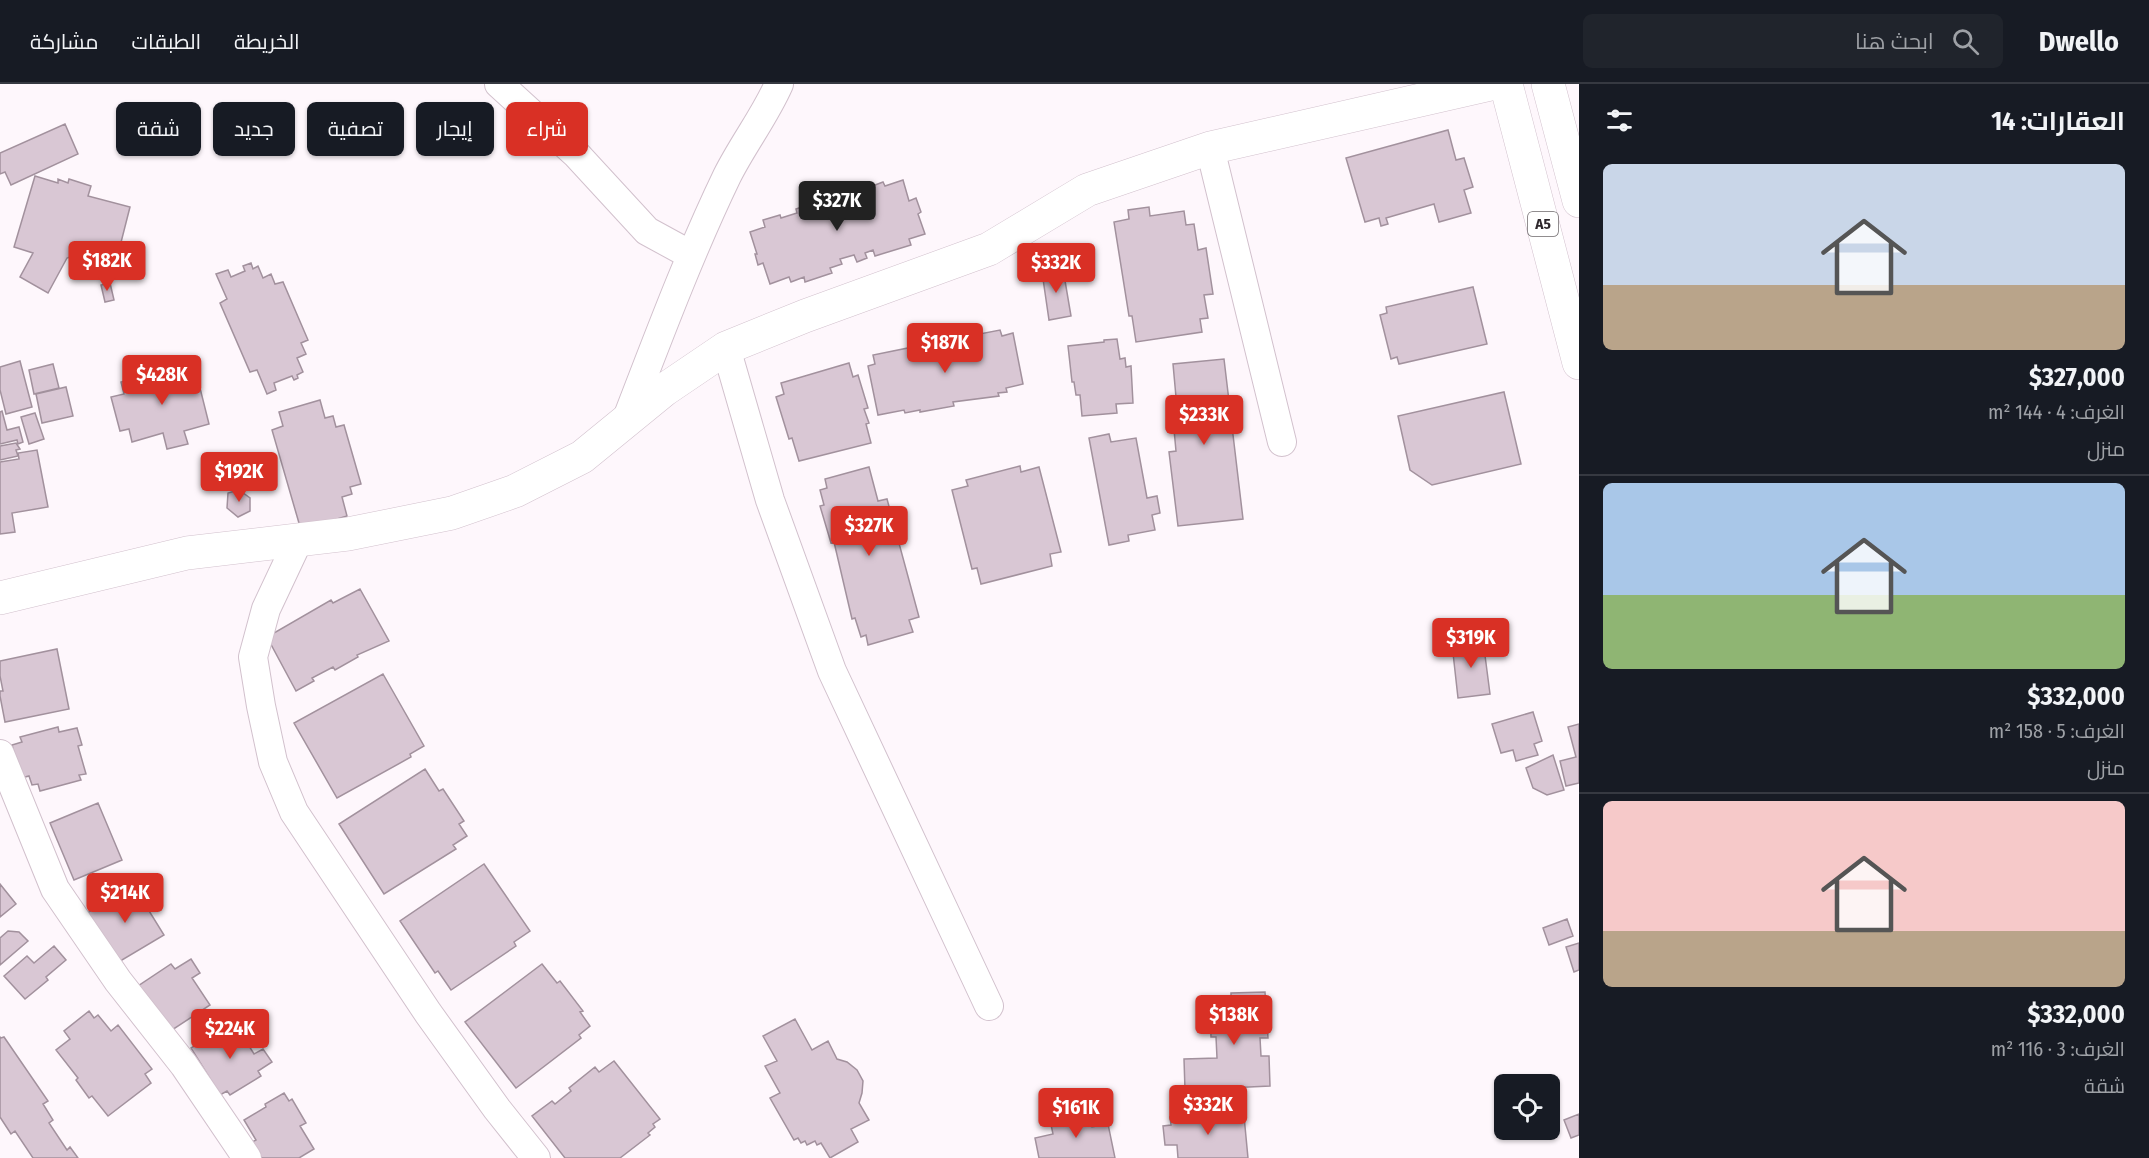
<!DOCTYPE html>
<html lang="ar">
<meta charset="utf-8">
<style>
body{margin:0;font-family:"Fira Sans Condensed",Cairo,sans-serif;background:#20242c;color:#f1f3f6;direction:rtl;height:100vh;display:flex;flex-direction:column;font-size:22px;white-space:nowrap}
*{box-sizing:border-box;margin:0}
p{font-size:20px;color:#9ea1a6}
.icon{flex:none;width:33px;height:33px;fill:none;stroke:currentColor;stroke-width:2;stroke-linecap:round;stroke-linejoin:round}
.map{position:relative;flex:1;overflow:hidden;direction:ltr}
.details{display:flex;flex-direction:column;background:#171b24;width:570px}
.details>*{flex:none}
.hud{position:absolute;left:18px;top:18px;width:570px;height:54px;direction:rtl;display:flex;gap:12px}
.fabs{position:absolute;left:1494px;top:990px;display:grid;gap:12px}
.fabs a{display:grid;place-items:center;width:66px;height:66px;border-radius:9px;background:#171b24;box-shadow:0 2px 4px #0004;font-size:30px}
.price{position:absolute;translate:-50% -51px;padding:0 14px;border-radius:6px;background:#d93025;color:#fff;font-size:20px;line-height:39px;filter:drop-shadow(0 2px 3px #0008)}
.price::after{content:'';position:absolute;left:50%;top:36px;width:18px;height:14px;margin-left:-9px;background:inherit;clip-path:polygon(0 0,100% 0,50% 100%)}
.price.selected{background:#222;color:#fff}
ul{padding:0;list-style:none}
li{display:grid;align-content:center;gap:12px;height:318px;padding:0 24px}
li+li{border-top:2px solid #363941}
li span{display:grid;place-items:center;height:186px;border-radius:9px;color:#555}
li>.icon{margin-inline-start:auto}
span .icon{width:108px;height:108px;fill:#fffc;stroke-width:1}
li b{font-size:26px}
h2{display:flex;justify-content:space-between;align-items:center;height:72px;padding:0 24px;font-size:26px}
.tag{padding:0 21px;border-radius:9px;background:#171b24;box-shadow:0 2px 4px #0004;font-size:21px;line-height:54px}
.tag.selected{background:#d93025;color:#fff}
header{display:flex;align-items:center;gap:36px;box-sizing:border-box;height:84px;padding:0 30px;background:#171b24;border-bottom:2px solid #363941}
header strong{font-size:28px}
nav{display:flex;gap:33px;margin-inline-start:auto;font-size:21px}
.search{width:420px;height:54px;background:#20242c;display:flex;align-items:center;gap:15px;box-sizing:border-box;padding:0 21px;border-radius:9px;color:#9ea1a6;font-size:22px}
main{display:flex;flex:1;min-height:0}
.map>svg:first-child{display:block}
.building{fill:#d9c7d4;stroke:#a2919d;stroke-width:1.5}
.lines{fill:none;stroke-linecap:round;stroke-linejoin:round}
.street-casing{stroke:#d2c1cd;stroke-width:30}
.secondary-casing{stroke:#d2c1cd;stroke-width:34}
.highway-casing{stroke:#d2c1cd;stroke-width:34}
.street{stroke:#fff;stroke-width:28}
.secondary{stroke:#fff;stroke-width:33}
.highway{stroke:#fff;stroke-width:33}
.labels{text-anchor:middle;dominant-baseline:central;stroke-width:4.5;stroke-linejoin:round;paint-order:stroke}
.shield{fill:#fff;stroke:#6d686b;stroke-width:1.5}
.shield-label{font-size:15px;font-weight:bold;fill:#2e272c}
</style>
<header>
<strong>Dwello</strong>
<div class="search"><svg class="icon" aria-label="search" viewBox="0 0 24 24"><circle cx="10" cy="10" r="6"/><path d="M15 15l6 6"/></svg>ابحث هنا</div>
<nav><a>الخريطة</a><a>الطبقات</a><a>مشاركة</a></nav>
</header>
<main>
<section class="details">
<h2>العقارات: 14<svg class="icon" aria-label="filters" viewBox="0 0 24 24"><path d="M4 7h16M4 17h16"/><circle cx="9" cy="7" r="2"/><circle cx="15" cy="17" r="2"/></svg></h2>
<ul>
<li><span style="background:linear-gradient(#c9d6e8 65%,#b9a48a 0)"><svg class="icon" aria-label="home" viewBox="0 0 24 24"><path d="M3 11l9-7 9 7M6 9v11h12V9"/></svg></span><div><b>$327,000</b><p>الغرف: 4 · 144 m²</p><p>منزل</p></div></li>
<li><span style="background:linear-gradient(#a9c7e8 60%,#8fb573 0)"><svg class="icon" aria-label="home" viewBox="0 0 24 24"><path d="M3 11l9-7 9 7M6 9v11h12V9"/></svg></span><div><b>$332,000</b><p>الغرف: 5 · 158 m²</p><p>منزل</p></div></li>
<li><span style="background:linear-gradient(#f6c9c9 70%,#b9a48a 0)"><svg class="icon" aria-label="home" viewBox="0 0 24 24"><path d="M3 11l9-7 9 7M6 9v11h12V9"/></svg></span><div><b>$332,000</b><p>الغرف: 3 · 116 m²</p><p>شقة</p></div></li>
</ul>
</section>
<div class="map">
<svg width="1579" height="1074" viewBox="0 0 1579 1074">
<rect width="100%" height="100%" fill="#fef7fc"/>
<path class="building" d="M65 40 78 70 11 101 5 88 0 90V69Z
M1448 46 1456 76 1464 74 1473 103 1464 106 1471 129 1439 138 1434 120 1386 134 1388 140 1381 142 1379 134 1365 138 1346 74Z
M35 92 58 99V95L68 99 69 95 91 102 88 112 130 123 116 178 82 169 67 174 48 209 20 193 33 169 14 163Z
M903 96 909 117 916 114 921 128 918 130 925 150 909 155 911 161 875 172 873 166 865 169 867 174 857 178 854 171 840 175 842 180 830 184 832 189 805 198 804 193 791 198 789 193 770 200 763 179 758 181 755 170H757L750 148 765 143 763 136 780 131 781 134 797 129 796 125 816 118 818 124 830 120 828 115 848 109 849 111 883 98 885 102Z
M1149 123 1150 132 1184 127 1186 141 1194 140 1198 166 1206 164 1213 210 1204 211 1208 234 1200 235 1202 248 1136 258 1132 232H1129L1114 138 1129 135 1128 126Z
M251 179 253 185 258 182 263 194 271 190 275 200 283 198 308 256 301 259 306 270 297 274 303 288 297 291 298 294 294 296 292 292 274 299 276 306 267 310 257 286 250 288 220 219 227 215 216 190 228 186 231 193 245 187 243 182Z
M1063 185 1071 232 1049 236 1042 188Z
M110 199 114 216 105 218 101 201Z
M1473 203 1487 260 1399 280 1397 273 1391 275 1380 231 1387 229 1386 223Z
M1000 246 1002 252 1013 249 1023 300 1006 304 1007 308 998 309 999 312 953 318 954 322 920 328V326L905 329 904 326 878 331 868 282 875 280 873 271 908 264 909 269 923 267 922 261 937 259V261L956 256 957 261 970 258 969 252Z
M1117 255 1120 275 1125 274 1126 283 1131 282 1133 319 1116 320 1117 329 1082 332 1080 311H1076L1074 298H1072L1068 262 1104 258V256Z
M1224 275 1243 435 1178 442 1169 368 1176 367 1171 313H1176L1173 280Z
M20 277 32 323 6 330 0 306V283Z
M849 279 853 293 858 291 868 324 864 325 869 339 866 340 871 359 799 377 792 354 789 355 776 313 784 310 781 299Z
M53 280 59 304 34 310 29 286Z
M194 280 209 340 184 347 188 360 167 365 163 349 132 358 129 345 120 347 111 313 124 310 121 298 142 293V290L158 286 159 289Z
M66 303 73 332 42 339 36 310Z
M1504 308 1521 380 1432 401 1410 386 1398 332Z
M320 316 325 334 333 332 336 343 344 341 361 400 350 403 352 410 342 413 347 432 301 446 272 346 283 342 279 328Z
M2 327 7 346 19 343 23 358 18 360 17 356 0 360V328Z
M35 329 44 355 29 360 21 333Z
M1109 350 1111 358 1136 354 1147 414 1157 412 1160 429 1152 431 1155 446 1128 451 1129 457 1109 461 1089 354Z
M16 359 20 365 16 366 18 372 0 376V362Z
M37 366 48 423 12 429 15 448 0 450V378L19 375 18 369Z
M1020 382 1021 388 1039 383 1061 468 1050 470 1052 482 981 500 977 484 972 485 952 406 968 402 966 396Z
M869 383 878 417 887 415 919 533 909 536 913 548 868 561 866 551 861 553 855 534 852 535 834 458 831 459 820 422 824 421 820 406 827 404 825 395Z
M239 406 250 414V427L238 433 227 424 228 409Z
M360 505 389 557 357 571 358 573 335 586 333 583 312 594 314 597 296 607 267 553 331 516 333 519Z
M1483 556 1490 610 1458 614 1452 560Z
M57 565 69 625 5 638 0 612V607H3L0 592V577Z
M383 590 424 662 410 670 411 673 337 714 294 639Z
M1533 628 1542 657 1534 660 1538 671 1516 677 1513 666 1501 669 1492 640Z
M1579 640V699L1566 702 1560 677 1576 673 1568 643Z
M58 643 59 648 77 644 82 661 78 662 86 690 79 691 81 696 40 707 38 700 32 701 29 692 21 694 12 661 22 658 20 653Z
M1553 671 1564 706 1547 711 1533 704 1526 684Z
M425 685 439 707 443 705 464 737 459 740 467 752 453 761 456 765 384 810 339 740Z
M98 719 122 776 74 796 50 739Z
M484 780 530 847 514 858 516 862 451 906 438 887 435 889 400 837Z
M0 800 16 820 0 833Z
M133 801 164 851 117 879 87 829Z
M1567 835 1573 852 1549 861 1543 844Z
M8 847 19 848 28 857 0 881V854Z
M1579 859V886L1574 888 1566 863Z
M54 862 66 876 46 893 48 896 25 915 4 892 27 872 34 879Z
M191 875 200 889 192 894 210 921 169 948 138 902 171 880 175 885Z
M542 880 557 899 560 897 583 927 580 928 590 942 579 951 581 954 516 1004 465 938Z
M1265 908 1268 954H1260L1261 972H1269L1270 1002 1185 1006 1184 975 1217 974 1216 953H1211L1210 916 1231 915V909Z
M89 927 94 934 98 931 111 947 118 941 152 985 145 990 151 999 108 1032 92 1012 89 1014 76 996 78 994 56 966 70 955 64 947Z
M795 935 812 966 828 957 837 975 847 978 857 986 863 997 862 1009 859 1019 869 1036 851 1045 858 1058 830 1074 821 1059 817 1061 815 1057 807 1061 805 1057 801 1059 798 1054 794 1056 770 1014 780 1009 765 982 777 977 763 952Z
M228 941 232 948 238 944 254 970 263 965 272 978 258 987 261 992 230 1011 227 1007 220 1011 191 964Z
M0 953 1 954 4 953 48 1017 43 1020 53 1036 49 1039 67 1066 70 1063 78 1074H33L15 1047 11 1050 0 1033Z
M614 977 660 1035 653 1040 655 1043 648 1049 650 1051 620 1074H565L532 1032 552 1017 555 1020 571 1007 569 1004 595 983 599 988Z
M284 1009 289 1017 292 1015 306 1039 300 1042 314 1065 299 1074H253L245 1062 256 1056 244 1036 266 1023 265 1020Z
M1237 1027 1238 1032H1244L1248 1074H1178L1177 1061H1165L1163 1042 1171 1041 1170 1033Z
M1089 1028 1092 1043 1108 1040 1115 1074H1039L1035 1054 1053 1050 1050 1036Z
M1579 1030V1051L1571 1054 1564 1036Z"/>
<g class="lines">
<defs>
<path id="street" d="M499 0 577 71 647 147 691 171
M1210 64 1282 358
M726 264 770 416 832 587 989 922
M626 337C658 254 689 171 727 92 743 60 765 32 779 0
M298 457 266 525 253 573 261 622 273 678 294 728 428 929 497 1025 536 1074
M0 670 55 805 118 897 184 981 247 1074"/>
<path id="secondary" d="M0 514 187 469 348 450 452 429 515 407 582 373 664 306 726 264 805 232 989 165 1087 106 1210 64 1491 0"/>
<path id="highway" d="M1506 0 1579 279
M1548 0 1579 117"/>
</defs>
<use href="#street" class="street-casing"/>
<use href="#secondary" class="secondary-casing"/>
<use href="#highway" class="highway-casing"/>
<use href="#street" class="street"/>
<use href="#secondary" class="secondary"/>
<use href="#highway" class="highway"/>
</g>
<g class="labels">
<rect class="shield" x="1528" y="128" width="30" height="24" rx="4.5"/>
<g class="shield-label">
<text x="1543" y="140">A5</text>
</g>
</g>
</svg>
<div class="fabs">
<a><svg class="icon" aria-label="locate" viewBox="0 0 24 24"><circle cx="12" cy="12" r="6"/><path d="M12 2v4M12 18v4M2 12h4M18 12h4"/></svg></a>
</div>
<b class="price selected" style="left:837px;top:148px">$327K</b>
<b class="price" style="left:107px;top:208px">$182K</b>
<b class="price" style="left:1056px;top:210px">$332K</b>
<b class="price" style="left:945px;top:290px">$187K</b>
<b class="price" style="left:162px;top:322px">$428K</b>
<b class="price" style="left:1204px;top:362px">$233K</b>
<b class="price" style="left:239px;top:419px">$192K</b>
<b class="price" style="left:869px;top:473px">$327K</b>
<b class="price" style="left:1471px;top:585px">$319K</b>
<b class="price" style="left:125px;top:840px">$214K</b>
<b class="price" style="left:1234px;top:962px">$138K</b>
<b class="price" style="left:230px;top:976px">$224K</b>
<b class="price" style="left:1208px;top:1052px">$332K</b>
<b class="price" style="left:1076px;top:1055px">$161K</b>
<div class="hud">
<a class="tag selected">شراء</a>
<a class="tag">إيجار</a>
<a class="tag">تصفية</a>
<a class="tag">جديد</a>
<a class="tag">شقة</a>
</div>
</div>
</main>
